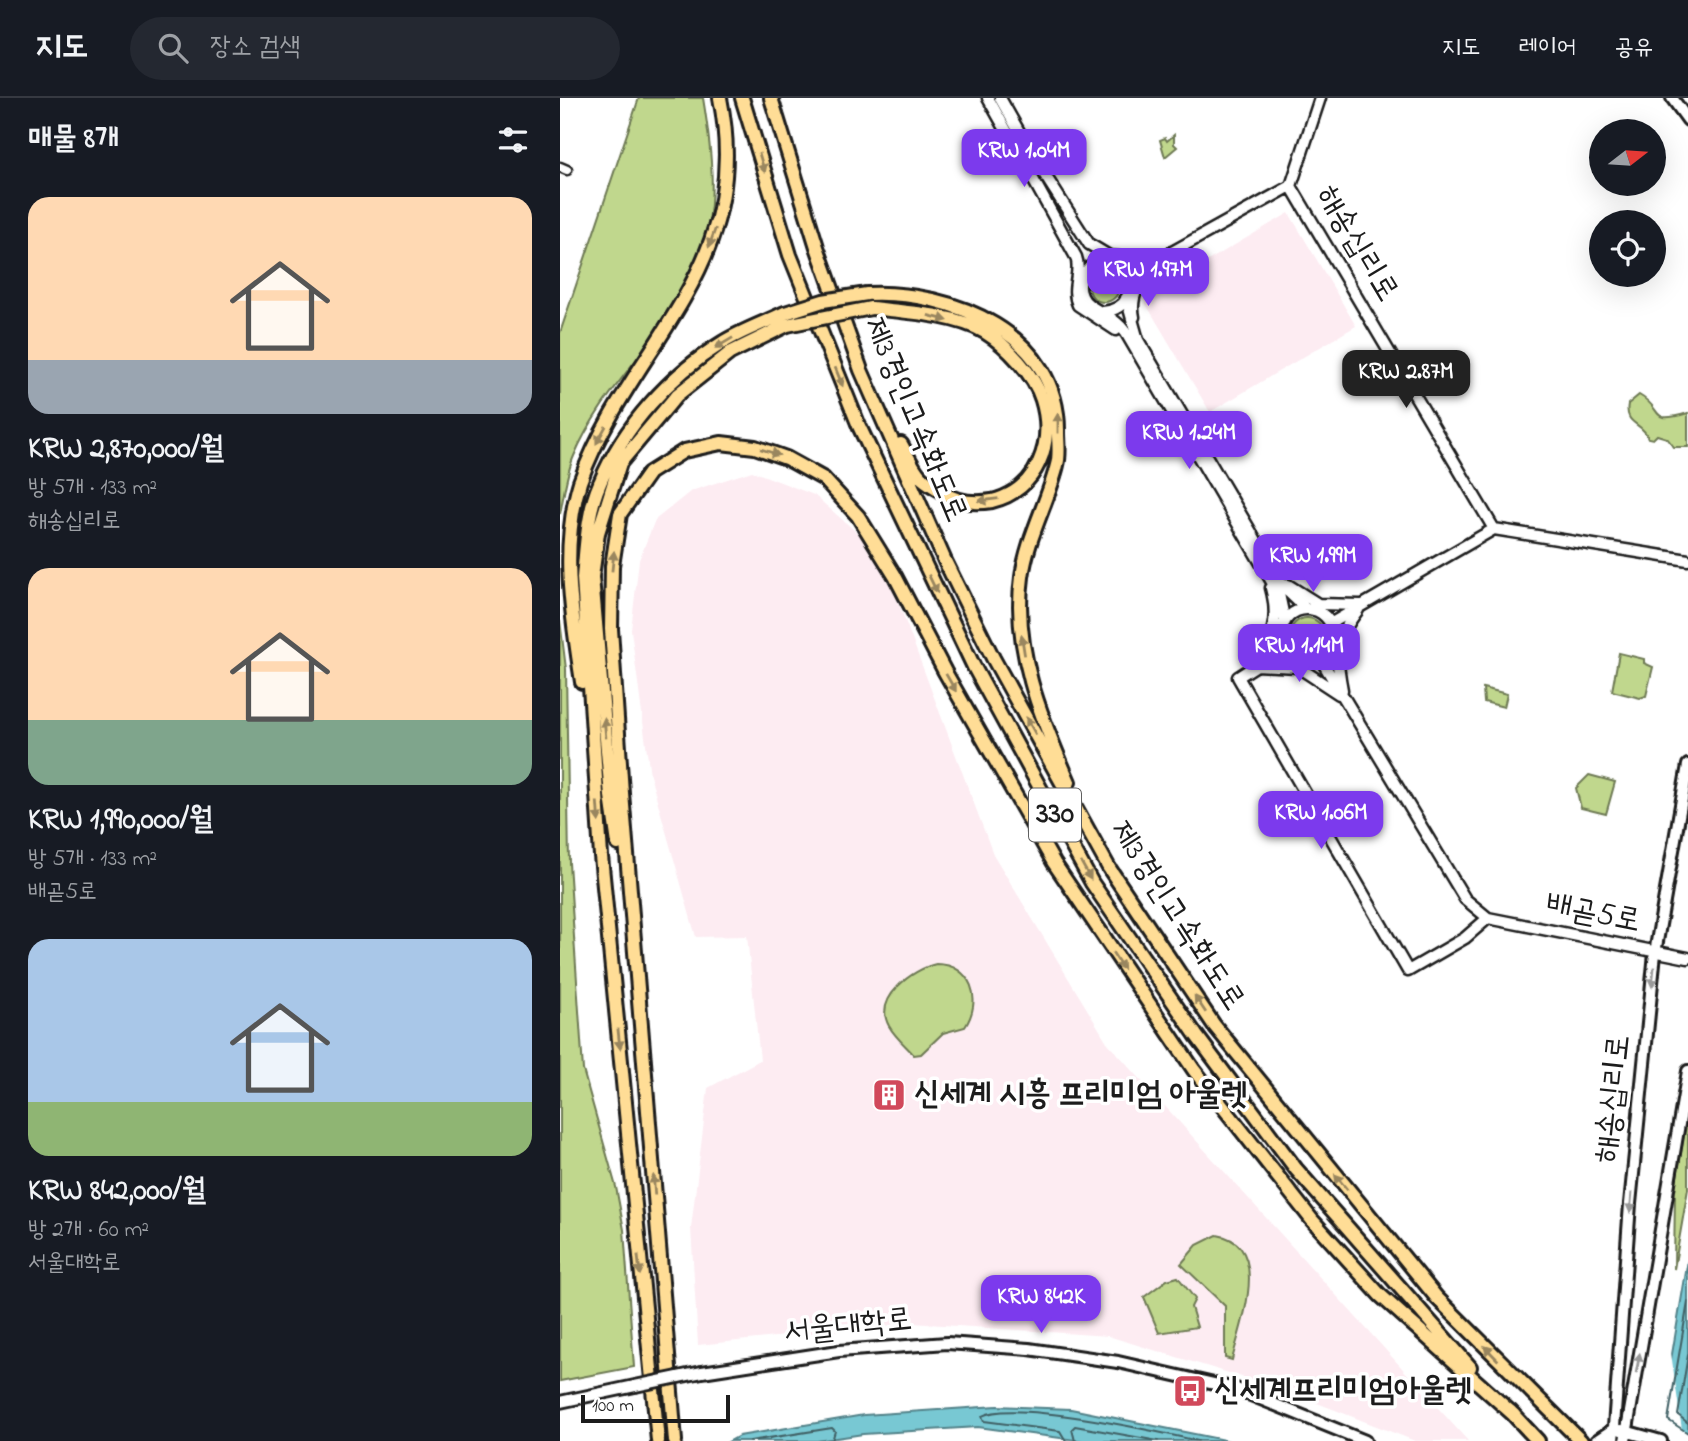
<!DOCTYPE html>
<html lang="ko">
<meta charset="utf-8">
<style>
body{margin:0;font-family:"Indie Flower","Poor Story",sans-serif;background:#242831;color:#f1f3f6;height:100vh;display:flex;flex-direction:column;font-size:26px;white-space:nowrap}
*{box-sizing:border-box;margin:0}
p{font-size:23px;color:#9ea1a6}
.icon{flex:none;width:38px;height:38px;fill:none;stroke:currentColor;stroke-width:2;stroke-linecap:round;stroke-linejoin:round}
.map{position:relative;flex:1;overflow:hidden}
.sheet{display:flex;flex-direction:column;background:#171b24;width:560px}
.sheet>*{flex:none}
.needle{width:46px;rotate:73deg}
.buttons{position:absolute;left:1029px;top:21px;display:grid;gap:14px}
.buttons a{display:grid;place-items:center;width:77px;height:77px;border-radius:50%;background:#171b24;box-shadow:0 7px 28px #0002;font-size:35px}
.scale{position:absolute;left:21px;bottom:18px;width:149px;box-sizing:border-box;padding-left:7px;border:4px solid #1c1c1c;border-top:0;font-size:19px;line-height:24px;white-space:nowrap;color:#1c1c1c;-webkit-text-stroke:5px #fff;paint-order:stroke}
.price{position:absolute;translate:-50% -60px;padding:0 16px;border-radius:14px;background:#7c3aed;color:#fff;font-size:23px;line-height:46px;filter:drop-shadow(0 2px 4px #0008)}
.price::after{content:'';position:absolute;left:50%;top:42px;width:21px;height:16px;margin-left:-10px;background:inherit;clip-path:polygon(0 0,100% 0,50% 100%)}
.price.selected{background:#222;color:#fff}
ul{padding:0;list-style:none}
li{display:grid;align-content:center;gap:14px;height:371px;padding:0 28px}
li span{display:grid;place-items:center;height:217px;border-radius:21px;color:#555}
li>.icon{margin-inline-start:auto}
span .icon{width:126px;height:126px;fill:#fffc;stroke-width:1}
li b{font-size:30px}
h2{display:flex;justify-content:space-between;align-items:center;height:84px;padding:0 28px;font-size:30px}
header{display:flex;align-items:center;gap:42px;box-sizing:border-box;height:98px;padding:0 35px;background:#171b24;border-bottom:2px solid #363941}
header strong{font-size:33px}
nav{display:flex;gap:38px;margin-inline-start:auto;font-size:24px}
.search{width:490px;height:63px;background:#242831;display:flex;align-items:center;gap:18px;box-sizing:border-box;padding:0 24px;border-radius:38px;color:#9ea1a6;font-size:26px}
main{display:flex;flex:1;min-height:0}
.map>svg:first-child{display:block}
.built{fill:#fdecf2}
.green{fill:#c0d78d;stroke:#6e7a54;stroke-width:2}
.water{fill:#78c8d3;stroke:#53838a;stroke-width:2}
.pier{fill:#fff}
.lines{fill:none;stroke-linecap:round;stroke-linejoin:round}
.shore{stroke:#416165;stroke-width:2}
.minor-casing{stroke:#1c1c1c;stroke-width:13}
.tertiary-casing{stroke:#1c1c1c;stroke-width:15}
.secondary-casing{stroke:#1c1c1c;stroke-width:16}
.trunk-casing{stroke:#1c1c1c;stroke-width:18}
.minor{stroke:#fff;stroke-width:8}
.tertiary{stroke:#fff;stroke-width:10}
.secondary{stroke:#fff;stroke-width:10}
.trunk{stroke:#ffdd96;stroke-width:12}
.secondary-bridge-casing{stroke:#1c1c1c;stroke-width:16;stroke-linecap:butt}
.trunk-bridge-casing{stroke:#1c1c1c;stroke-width:18;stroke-linecap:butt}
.secondary-bridge{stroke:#fff;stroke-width:10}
.trunk-bridge{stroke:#ffdd96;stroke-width:12}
.oneway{fill:#99865f}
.oneway2{fill:#999}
.labels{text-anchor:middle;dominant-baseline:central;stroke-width:7;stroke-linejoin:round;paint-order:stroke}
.shield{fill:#fff;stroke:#606060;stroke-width:2}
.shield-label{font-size:30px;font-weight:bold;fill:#1c1c1c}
.street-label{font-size:32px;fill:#1c1c1c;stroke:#fff}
.poi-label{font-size:32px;font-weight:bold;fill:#1c1c1c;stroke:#fff;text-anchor:start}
</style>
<header>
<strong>지도</strong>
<div class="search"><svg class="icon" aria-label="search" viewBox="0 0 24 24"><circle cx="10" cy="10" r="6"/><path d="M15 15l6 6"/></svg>장소 검색</div>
<nav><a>지도</a><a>레이어</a><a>공유</a></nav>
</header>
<main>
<section class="sheet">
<h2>매물 8개<svg class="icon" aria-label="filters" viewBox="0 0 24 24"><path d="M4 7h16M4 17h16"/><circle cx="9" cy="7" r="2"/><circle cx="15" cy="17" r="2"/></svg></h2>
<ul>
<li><span style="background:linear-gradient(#ffd9b3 75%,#9aa5b1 0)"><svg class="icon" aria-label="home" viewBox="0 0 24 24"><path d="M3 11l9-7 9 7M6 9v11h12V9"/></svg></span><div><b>KRW 2,870,000/월</b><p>방 5개 · 133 m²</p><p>해송십리로</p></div></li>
<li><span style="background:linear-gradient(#ffd9b3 70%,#7fa58c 0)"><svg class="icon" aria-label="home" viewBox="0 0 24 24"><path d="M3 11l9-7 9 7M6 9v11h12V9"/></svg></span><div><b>KRW 1,990,000/월</b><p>방 5개 · 133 m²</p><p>배곧5로</p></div></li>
<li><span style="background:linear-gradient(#a9c7e8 75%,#8fb573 0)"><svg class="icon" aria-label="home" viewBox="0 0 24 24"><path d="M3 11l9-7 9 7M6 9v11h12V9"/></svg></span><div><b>KRW 842,000/월</b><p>방 2개 · 60 m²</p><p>서울대학로</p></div></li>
</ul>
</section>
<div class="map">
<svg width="1128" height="1343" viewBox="0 0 1128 1343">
<rect width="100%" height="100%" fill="#fff"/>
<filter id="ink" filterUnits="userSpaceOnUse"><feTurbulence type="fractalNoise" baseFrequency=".0143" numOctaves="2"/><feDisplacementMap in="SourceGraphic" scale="14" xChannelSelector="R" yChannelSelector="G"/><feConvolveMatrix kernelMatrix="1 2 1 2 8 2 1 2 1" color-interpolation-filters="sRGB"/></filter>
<g filter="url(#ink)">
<path class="built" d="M729 115 796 228 650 314 583 201Z
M192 373 254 397 300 437 334 493 433 756 547 944 908 1343H855L721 1291 548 1238 352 1225 138 1247 131 1130 148 990 200 962 187 838 136 839 90 677 71 532 79 462 95 422 131 393Z"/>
<path class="green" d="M79 0H143C152 54 159 112 138 164 109 236 44 287 14 358 6 376 4 397 0 416V235Z
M614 37V46L617 49 605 59 600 42 605 40 607 43Z
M529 189a15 15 0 1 1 30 0a15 15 0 1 1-30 0Z
M1079 297C1106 312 1087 327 1128 315V349H1114L1107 340 1097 337 1093 341 1088 340C1083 324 1064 328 1068 306Z
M730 537a17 17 0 1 1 34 0a17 17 0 1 1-34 0Z
M0 522 6 571 9 765 23 972 56 1089 64 1132 74 1269 0 1283Z
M1059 555 1084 561V565L1093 569 1086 598 1080 600 1052 593Z
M923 590 947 596 944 609 924 604Z
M1029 677 1055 684 1046 716 1021 710 1016 690Z
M376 866C412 866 423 902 405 929L383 935 361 956 354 957C346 948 335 939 329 928 313 900 353 871 376 866Z
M1128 1011V1091L1114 1171 1115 1092Z
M657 1137C713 1146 680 1228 672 1262L665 1260V1208L621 1166 637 1147Z
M618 1179 635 1201 631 1209 637 1229 599 1235 584 1199 607 1182Z"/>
<path class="water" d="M1128 1162V1343L1101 1321Z
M437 1308 511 1311 669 1343H523L418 1329 303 1336 257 1343H170L179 1338 304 1317Z"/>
<path class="pier" d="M1110 1248 1122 1332 1128 1334V1343H1121L1098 1327Z"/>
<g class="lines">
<path class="shore" d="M1128 1204 1108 1322 1128 1335
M1128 1257 1118 1317 1128 1325
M190 1343 272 1330 275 1333 272 1343
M506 1343 500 1333 424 1323 422 1318C452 1301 599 1334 638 1343
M515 1343 512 1331 515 1328 598 1343"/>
<defs>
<path id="minor" d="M0 69 7 72"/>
<path id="tertiary" d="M428 0 460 57
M440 0 470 53
M760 0 731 88 934 431 1128 462
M467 49 529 146 549 158 595 164C582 180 569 197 574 219
M458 54 516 159C522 175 510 189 518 207L556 232
M567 179 731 88
M566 200 578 242 724 490 746 511
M543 214C596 207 554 140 526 173 520 180 518 190 522 198 528 213 552 214 566 235L719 496 725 524
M728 487 758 506 801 507
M711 490C720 522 712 540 696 567L738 569 779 596
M721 537a26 26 0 1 1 52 0a26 26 0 1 1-52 0Z
M770 526 934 431
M725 549 678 579 848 873 905 840 928 820
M760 560 905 801 928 820 1128 860
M782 592C775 556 774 543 798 512"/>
<path id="secondary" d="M1112 0 1128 22
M142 1274 279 1253 387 1245 469 1251 558 1264 676 1291 805 1343
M0 1304 75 1288
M1061 1332 1101 1343
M1036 1343 1054 1331
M1053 1343 1070 1106 1095 855 1128 667
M1065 1343 1128 973"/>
<path id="trunk" d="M182 0 230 157 299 328 414 569 532 785 636 937 736 1071 910 1269
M211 0 257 149 301 272 385 463 433 560 549 770 654 927 877 1200 1021 1343
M307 196C392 192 500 236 498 335 498 345 500 357 497 367 488 404 467 440 462 479 452 550 481 620 509 684
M311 210C345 214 395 216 425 234 446 247 475 277 482 302 495 344 478 392 432 403 414 406 396 404 381 393 375 389 365 384 360 378 352 369 347 356 341 346
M22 584C12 518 0 449 20 384 70 245 195 170 160 0
M58 746 51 698 32 479 38 435 60 365 117 297 170 255 227 227
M950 1313 978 1343
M98 1343 41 758 23 480C26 448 27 414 40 385 63 329 110 277 162 245 181 233 204 225 225 215
M115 1343 62 695 51 531 52 468 60 416 89 375 124 353 161 345 195 349 226 360 264 381 298 418 335 478 385 574 494 765 634 972 752 1122 820 1197 954 1317"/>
</defs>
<use href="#minor" class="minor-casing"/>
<use href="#tertiary" class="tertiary-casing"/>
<use href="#secondary" class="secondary-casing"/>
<use href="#trunk" class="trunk-casing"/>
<use href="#minor" class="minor"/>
<use href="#tertiary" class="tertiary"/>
<use href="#secondary" class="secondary"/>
<use href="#trunk" class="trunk"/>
<defs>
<path id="secondary-bridge" d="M75 1288 142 1274"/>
<path id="trunk-bridge" d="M225 215 263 203 307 196
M227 227 311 210"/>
</defs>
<use href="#secondary-bridge" class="secondary-bridge-casing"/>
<use href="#trunk-bridge" class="trunk-bridge-casing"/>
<use href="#secondary-bridge" class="secondary-bridge"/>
<use href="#trunk-bridge" class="trunk-bridge"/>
</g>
<defs><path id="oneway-solid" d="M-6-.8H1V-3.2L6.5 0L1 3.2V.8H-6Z" transform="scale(1.75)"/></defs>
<g class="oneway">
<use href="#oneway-solid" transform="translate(202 65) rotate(73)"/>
<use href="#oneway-solid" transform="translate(152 140) rotate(110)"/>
<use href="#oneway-solid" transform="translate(378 220) rotate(15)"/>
<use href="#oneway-solid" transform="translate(164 245) rotate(149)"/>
<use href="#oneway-solid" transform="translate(279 279) rotate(68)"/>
<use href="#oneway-solid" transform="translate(498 325) rotate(-90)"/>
<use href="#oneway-solid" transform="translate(41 337) rotate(119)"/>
<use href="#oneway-solid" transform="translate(210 354) rotate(18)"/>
<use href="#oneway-solid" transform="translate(428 402) rotate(173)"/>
<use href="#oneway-solid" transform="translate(53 463) rotate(-84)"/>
<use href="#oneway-solid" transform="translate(373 486) rotate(64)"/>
<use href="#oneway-solid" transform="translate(463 547) rotate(-99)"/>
<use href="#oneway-solid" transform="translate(391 585) rotate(60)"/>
<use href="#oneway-solid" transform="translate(471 628) rotate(-119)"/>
<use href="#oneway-solid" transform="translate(45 630) rotate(-95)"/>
<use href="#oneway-solid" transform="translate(38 714) rotate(86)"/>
<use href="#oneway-solid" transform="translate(526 773) rotate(61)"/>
<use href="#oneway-solid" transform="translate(558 863) rotate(57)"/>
<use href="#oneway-solid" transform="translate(640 906) rotate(-124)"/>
<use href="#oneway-solid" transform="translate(59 941) rotate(84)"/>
<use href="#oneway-solid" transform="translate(781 1084) rotate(-129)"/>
<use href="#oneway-solid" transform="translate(94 1087) rotate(-94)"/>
<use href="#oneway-solid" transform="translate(79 1167) rotate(84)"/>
<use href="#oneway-solid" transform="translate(931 1255) rotate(-134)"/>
</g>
<g class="oneway2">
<use href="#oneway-solid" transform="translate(1093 879) rotate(96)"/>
<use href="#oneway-solid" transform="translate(1071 1105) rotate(95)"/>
<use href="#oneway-solid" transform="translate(1078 1265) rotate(-80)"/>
</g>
</g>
<defs>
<symbol id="building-square" viewBox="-11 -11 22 22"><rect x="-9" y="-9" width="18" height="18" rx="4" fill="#d1495b" stroke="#fff"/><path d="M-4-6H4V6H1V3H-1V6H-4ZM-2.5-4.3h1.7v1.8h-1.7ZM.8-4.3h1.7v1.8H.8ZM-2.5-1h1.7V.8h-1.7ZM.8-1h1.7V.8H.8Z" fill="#fff"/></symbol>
<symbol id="bus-square" viewBox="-11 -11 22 22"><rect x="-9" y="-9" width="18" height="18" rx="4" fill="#d1495b" stroke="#fff"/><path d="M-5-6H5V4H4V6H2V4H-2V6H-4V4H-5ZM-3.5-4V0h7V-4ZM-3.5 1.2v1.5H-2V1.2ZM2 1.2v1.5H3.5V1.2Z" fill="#fff"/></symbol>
</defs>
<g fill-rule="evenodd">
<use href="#building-square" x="310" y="978" width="38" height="38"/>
<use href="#bus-square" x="611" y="1274" width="38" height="38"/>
</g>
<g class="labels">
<rect class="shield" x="469" y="690.5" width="52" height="53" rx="5"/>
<g class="shield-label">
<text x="495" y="717">330</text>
</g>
<g class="street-label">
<text transform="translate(796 146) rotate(59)">해송십리로</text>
<text transform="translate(354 322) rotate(67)">제3경인고속화도로</text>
<text transform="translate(1033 816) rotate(11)">배곧5로</text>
<text transform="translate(616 818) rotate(57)">제3경인고속화도로</text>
<text transform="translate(1054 1001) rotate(-84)">해송십리로</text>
<text transform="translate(288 1229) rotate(-6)">서울대학로</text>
</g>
<g class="poi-label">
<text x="354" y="997">신세계 시흥 프리미엄 아울렛</text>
<text x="654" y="1293">신세계프리미엄아울렛</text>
</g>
</g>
</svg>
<div class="buttons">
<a><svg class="needle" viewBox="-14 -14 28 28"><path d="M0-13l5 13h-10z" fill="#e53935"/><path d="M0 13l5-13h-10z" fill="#9ea1a6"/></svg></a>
<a><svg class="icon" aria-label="locate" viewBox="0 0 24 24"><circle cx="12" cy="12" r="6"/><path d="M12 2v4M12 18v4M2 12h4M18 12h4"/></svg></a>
</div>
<div class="scale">100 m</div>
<b class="price" style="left:464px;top:91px">KRW 1.04M</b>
<b class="price" style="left:588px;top:210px">KRW 1.97M</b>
<b class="price selected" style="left:846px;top:312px">KRW 2.87M</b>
<b class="price" style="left:629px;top:373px">KRW 1.24M</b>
<b class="price" style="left:753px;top:496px">KRW 1.99M</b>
<b class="price" style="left:739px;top:586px">KRW 1.14M</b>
<b class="price" style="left:761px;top:753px">KRW 1.06M</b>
<b class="price" style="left:481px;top:1237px">KRW 842K</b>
</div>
</main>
